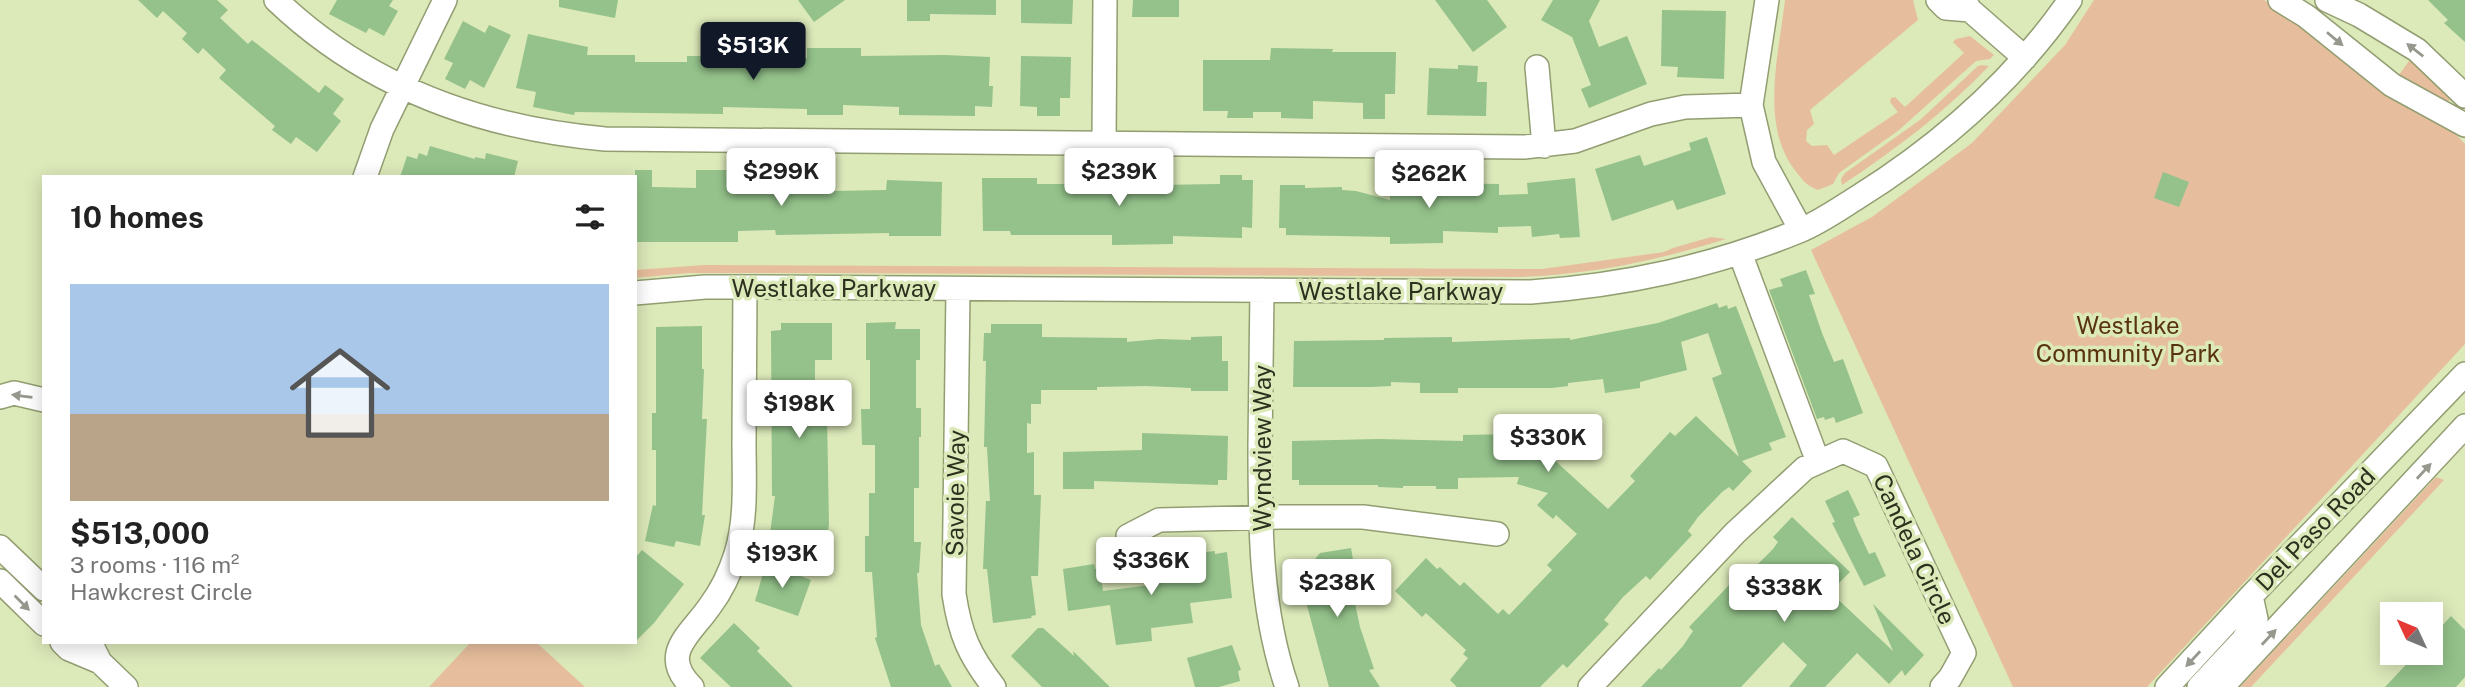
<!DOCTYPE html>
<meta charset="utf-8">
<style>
body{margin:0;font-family:"Public Sans",sans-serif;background:#f2f2f2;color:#222;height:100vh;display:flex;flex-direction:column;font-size:26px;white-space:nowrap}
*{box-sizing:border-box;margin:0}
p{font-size:23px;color:#767676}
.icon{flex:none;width:38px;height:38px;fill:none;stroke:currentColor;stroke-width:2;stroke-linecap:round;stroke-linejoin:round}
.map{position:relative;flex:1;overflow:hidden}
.details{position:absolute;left:42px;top:175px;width:595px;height:469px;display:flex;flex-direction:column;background:#fff;border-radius:0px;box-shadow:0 4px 18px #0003}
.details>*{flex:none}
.needle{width:46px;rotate:314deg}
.fabs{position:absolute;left:2380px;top:602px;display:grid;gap:14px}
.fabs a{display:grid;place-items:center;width:63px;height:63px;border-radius:0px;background:#fff;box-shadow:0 4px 18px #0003;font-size:35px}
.price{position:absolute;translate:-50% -60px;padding:0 16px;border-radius:7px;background:#fff;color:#222;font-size:23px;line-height:46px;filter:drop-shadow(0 2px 4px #0008)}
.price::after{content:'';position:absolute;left:50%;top:42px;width:21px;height:16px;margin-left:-10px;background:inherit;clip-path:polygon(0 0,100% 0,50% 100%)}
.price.current{background:#111827;color:#fff}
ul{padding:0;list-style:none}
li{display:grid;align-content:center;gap:14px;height:371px;padding:0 28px}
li+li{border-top:2px solid #e0e0e0}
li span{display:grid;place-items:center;height:217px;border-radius:0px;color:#555}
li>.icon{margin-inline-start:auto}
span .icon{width:126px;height:126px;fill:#fffc;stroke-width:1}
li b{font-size:30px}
h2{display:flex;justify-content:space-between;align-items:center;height:84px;padding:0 28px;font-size:30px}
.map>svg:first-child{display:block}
.green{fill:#e7be9d}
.building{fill:#94c28a}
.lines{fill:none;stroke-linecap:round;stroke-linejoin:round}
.minor-casing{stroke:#929e72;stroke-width:26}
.minor{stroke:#fff;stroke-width:23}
.oneway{fill:#96988e}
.labels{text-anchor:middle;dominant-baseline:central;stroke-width:7;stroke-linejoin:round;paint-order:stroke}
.street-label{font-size:24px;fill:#2c301e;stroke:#dce9b9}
.park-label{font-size:24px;fill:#59330e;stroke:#dce9b9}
</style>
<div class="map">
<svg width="2465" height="687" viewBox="0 0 2465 687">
<rect width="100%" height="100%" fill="#dce9b9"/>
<path class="green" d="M1785 0H1913L1918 20 1810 110 1814 124 1807 130 1806 141 1812 146 1827 145 1834 155 1898 112 1890 102 1891 98 1895 97 1905 107 1964 53 1953 42 1956 39 1970 36 1994 55 1990 59 1976 61 1899 130 1839 173 1833 184 1818 190C1806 186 1801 178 1794 169 1760 124 1779 52 1785 0Z
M2094 0H2264L2324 37 2445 123 2465 144V344L2147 687H2013L1811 250 1872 217 1972 143 2065 45Z
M2412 57 2454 96 2447 102 2430 97 2396 79Z
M1982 65 1989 66C1945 112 1895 150 1842 185L1841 179 1845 173 1920 120 1978 66Z
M1711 237 1726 239C1655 261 1594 274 1520 277L827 273H689L635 278V270L704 265 1542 269 1664 252 1673 248Z
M2436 477 2444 480 2251 687H2240Z
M471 642H536L585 687H429Z"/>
<path class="building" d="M138 0H217L228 10 220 18 248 44 252 40 319 93 325 85 344 99 333 114 341 121 317 152 296 137 291 144 272 130 275 126 219 78 226 70 203 48 198 54 182 39 187 33 163 11 157 18Z
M337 0H393L389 6 398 11 384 36 369 28 366 33 329 14Z
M559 0H618L615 18 559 7Z
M798 0H845L814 22Z
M907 0H996V15L930 14V21H907Z
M1021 0H1073L1072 24 1021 23Z
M1133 0H1179V17H1132Z
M1435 0H1487L1507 27 1473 52Z
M1553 0H1600L1589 21 1599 47 1627 36 1647 84 1589 108 1581 89 1591 85 1572 37 1541 20Z
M2428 0H2465V42L2444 23 2448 20Z
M1662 10 1726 11 1724 79 1677 77 1678 67 1661 66Z
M463 21 485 33 489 25 511 35 484 88 470 80 465 89 445 79 453 63 444 59Z
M528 34 588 47 587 55H635V62H687V56H708V63H746V54L770 55V58H807V48H861V56L944 55 990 57 989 86H993L992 107 975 106V116L899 115V107L843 105V115H807V109L723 107V114L575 112 574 115 533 107 536 92 516 88Z
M1271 48 1333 49 1332 52H1396L1395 94H1385V119H1363V103L1313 101V119L1281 118V112H1253V118H1227L1228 111H1203V60H1270Z
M1021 56 1071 57 1070 98H1060V116H1037V107L1020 106Z
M1458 65 1478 66 1477 82H1487L1486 116 1427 115 1429 68 1458 69Z
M1707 137 1726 194 1677 210 1673 200 1612 221 1595 169 1640 155 1644 166 1691 150 1689 143Z
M430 146 475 159V157L485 159 486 153 518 161 514 177H400L407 156 417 159 419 153 427 156Z
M635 170H652V187L696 188V170H728V176L761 177H813V171H833L834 191 886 190 887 180 942 182 941 236H889V233L776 235 775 230 738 231V242H635Z
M2163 172 2189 182 2179 207 2154 198Z
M1114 174H1156V185L1220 184V175H1242V180H1253L1252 228 1242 227V238L1173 236V244L1112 245V235H1011L1010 231H983L982 178H1037V184H1073V176H1114Z
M1396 176H1427V183L1499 184V195L1528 194 1527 183 1575 178 1580 237 1560 238 1559 234 1532 237 1531 226 1498 227V233L1443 231V243L1390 244V237L1286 235V228H1279L1280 185H1305V188L1342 187V190L1356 191 1390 200V185H1396Z
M1806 270 1815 294 1809 295 1822 333 1834 362 1843 359 1863 413 1836 423 1834 417 1825 420 1824 417 1817 419 1769 290 1783 286 1780 279Z
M1717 303 1719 308 1727 305 1728 309 1736 306 1786 437 1769 443 1772 450 1742 461 1752 471 1733 491 1729 487 1722 492 1698 517 1688 531 1692 535 1650 580 1646 576 1623 597 1604 620 1609 624 1567 668 1563 664 1540 687H1457L1450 680 1468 658 1463 654 1466 650 1426 613 1422 617 1395 591 1426 558 1437 569 1440 567 1460 586 1464 582 1498 614 1503 609 1509 615 1552 570 1547 565 1577 534 1556 515 1553 519 1537 505 1548 493 1517 484 1519 477 1458 478V489H1436V486H1403V488L1378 487V485H1299V480H1292V441L1379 439 1463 441V435L1515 434 1555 445 1551 457 1608 509 1635 481 1630 476 1670 432 1675 436 1696 416 1739 457 1712 378 1722 374 1708 333 1681 342 1687 370 1640 382V388L1605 393 1603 379 1568 383V386L1552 388H1458V393H1420V383L1391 382V386L1372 387H1293L1294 341 1384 340V338L1452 337V342L1570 338V340L1658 323Z
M896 322 895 329H920V360H916V408H921V437H919V488H914V542H921L919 573H917L921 625 935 666 939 664 952 687H891L875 638 877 637 872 572H865V536H869V493H875V445H862L861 409H870V360H866V323Z
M781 323H832V360H815V417L827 416 829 524 825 556 768 549 775 496H772L771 331 781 330Z
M991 324H1042V337L1127 338V342L1158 339 1191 340V337L1222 336V361H1228V391H1191V388L1146 386 1097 387V390H1041V404H1031V424L1027 423V453L1034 452V495H1041L1038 576H1031L1036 615 1031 616 1032 618 993 623 987 569H983L986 501H990L987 447H984L986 361H983L984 333H991Z
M702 326V369H704L702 419H707L702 515H705L700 546 676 541 674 547 645 541 653 505 656 506V450H652V413H656V327Z
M1142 433 1228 436 1227 480H1218V485L1094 481V489H1063V452L1142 450Z
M1848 490 1860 515 1853 518 1856 526 1869 554 1875 552 1886 576 1864 586 1832 523 1835 522 1825 501Z
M1792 517 1850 572 1830 592 1893 651 1873 604 1924 655 1905 676 1902 670 1889 684 1857 653 1825 687H1789L1807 665 1783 642 1741 687H1641L1659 668 1661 670 1683 646 1693 631 1689 627 1732 582 1736 586 1773 549 1778 542 1773 537Z
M1351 548 1357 583 1351 584 1360 627 1374 669 1369 670 1380 687H1329L1306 602 1299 561 1315 559 1320 553Z
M642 550 684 584 654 623 635 642V558Z
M1215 551V554L1227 552 1232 598 1190 603 1193 623 1151 628 1152 641 1116 645 1110 605 1068 611 1063 569 1094 564 1095 569 1100 568 1103 591 1151 585 1167 581 1166 579 1192 576 1189 554Z
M766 563 811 580 798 616 755 601Z
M2451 616 2465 630V677L2456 687H2385L2417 653H2431V638Z
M734 623 760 648 757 651 793 687H731L700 658Z
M1038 628H1043L1074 656 1073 651 1110 687H1042L1011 656Z
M1232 645 1241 670 1238 671 1240 681 1219 687H1195L1187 658Z"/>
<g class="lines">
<defs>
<path id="minor" d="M276 0C367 87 481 128 605 139L1524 147 1575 141 1651 114 1685 107 1751 105
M1767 0 1751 105 1764 162 1801 230
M1938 0 1946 8 1970 10
M1964 0 1970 10 2025 58
M2280 0 2306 16 2392 85 2465 125
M2327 0 2359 15 2417 50 2465 96
M1537 67 1544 146
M1104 144 1105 0
M365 177 382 129 445 0
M1740 253 1818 462
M958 289 954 594C960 634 969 655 994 687
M1262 290C1261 341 1261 393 1260 445 1260 526 1260 609 1287 687
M635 293 705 287H745L1531 292C1625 285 1711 267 1799 231 1819 223 1839 209 1858 197 1941 145 2014 81 2070 0
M0 397 14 393 44 400
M1128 536 1159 520 1281 517H1363L1497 534
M0 547 44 589
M0 581 44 624
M62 642 69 649 100 662
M90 642 100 662 126 687
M692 687C658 654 691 634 710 606 722 590 730 573 736 554 747 518 744 479 744 442 744 391 745 339 745 287
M1590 687 1735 533 1805 468 1843 451 1876 466 1964 653 1950 678 1942 687
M2167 687 2251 596 2465 374
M2199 687 2243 640 2256 619 2251 596
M2222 687 2465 426"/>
</defs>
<use href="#minor" class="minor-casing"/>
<use href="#minor" class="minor"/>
</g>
<defs><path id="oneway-solid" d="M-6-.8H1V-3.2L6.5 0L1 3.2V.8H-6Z" transform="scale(1.75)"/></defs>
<g class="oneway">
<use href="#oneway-solid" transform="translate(2335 39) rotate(40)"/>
<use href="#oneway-solid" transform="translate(2415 50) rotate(-142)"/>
<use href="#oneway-solid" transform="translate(22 396) rotate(-173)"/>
<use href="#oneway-solid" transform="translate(2424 471) rotate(-47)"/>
<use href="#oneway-solid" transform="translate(22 603) rotate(45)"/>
<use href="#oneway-solid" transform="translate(2269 637) rotate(-47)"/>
<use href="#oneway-solid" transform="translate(2193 659) rotate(133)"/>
</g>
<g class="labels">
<g class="street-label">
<text x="834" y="288">Westlake Parkway</text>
<text x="1401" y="291">Westlake Parkway</text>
<text transform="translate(1262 448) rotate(-90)">Wyndview Way</text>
<text transform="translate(955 493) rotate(-89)">Savoie Way</text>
<text transform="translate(2315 529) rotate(-46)">Del Paso Road</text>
<text transform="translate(1915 549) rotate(65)">Candela Circle</text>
</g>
<g class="park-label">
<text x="2128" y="325">Westlake<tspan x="2128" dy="28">Community Park</tspan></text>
</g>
</g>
</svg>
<div class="fabs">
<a><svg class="needle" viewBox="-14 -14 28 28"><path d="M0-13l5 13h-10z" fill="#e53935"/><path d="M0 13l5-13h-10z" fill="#767676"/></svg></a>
</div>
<b class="price current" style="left:753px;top:82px">$513K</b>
<b class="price" style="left:781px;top:208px">$299K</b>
<b class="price" style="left:1119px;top:208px">$239K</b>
<b class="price" style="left:1429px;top:210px">$262K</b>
<b class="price" style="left:799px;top:440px">$198K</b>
<b class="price" style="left:1548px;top:474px">$330K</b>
<b class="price" style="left:782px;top:590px">$193K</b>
<b class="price" style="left:1151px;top:597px">$336K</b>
<b class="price" style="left:1337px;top:619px">$238K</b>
<b class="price" style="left:1784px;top:624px">$338K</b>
<section class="details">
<h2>10 homes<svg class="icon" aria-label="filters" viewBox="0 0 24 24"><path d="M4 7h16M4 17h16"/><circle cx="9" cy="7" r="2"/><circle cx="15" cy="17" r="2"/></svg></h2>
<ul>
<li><span style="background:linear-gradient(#a9c7e8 60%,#b9a48a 0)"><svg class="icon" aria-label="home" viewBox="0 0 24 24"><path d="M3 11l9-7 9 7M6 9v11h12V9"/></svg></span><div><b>$513,000</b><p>3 rooms · 116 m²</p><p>Hawkcrest Circle</p></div></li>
</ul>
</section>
</div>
